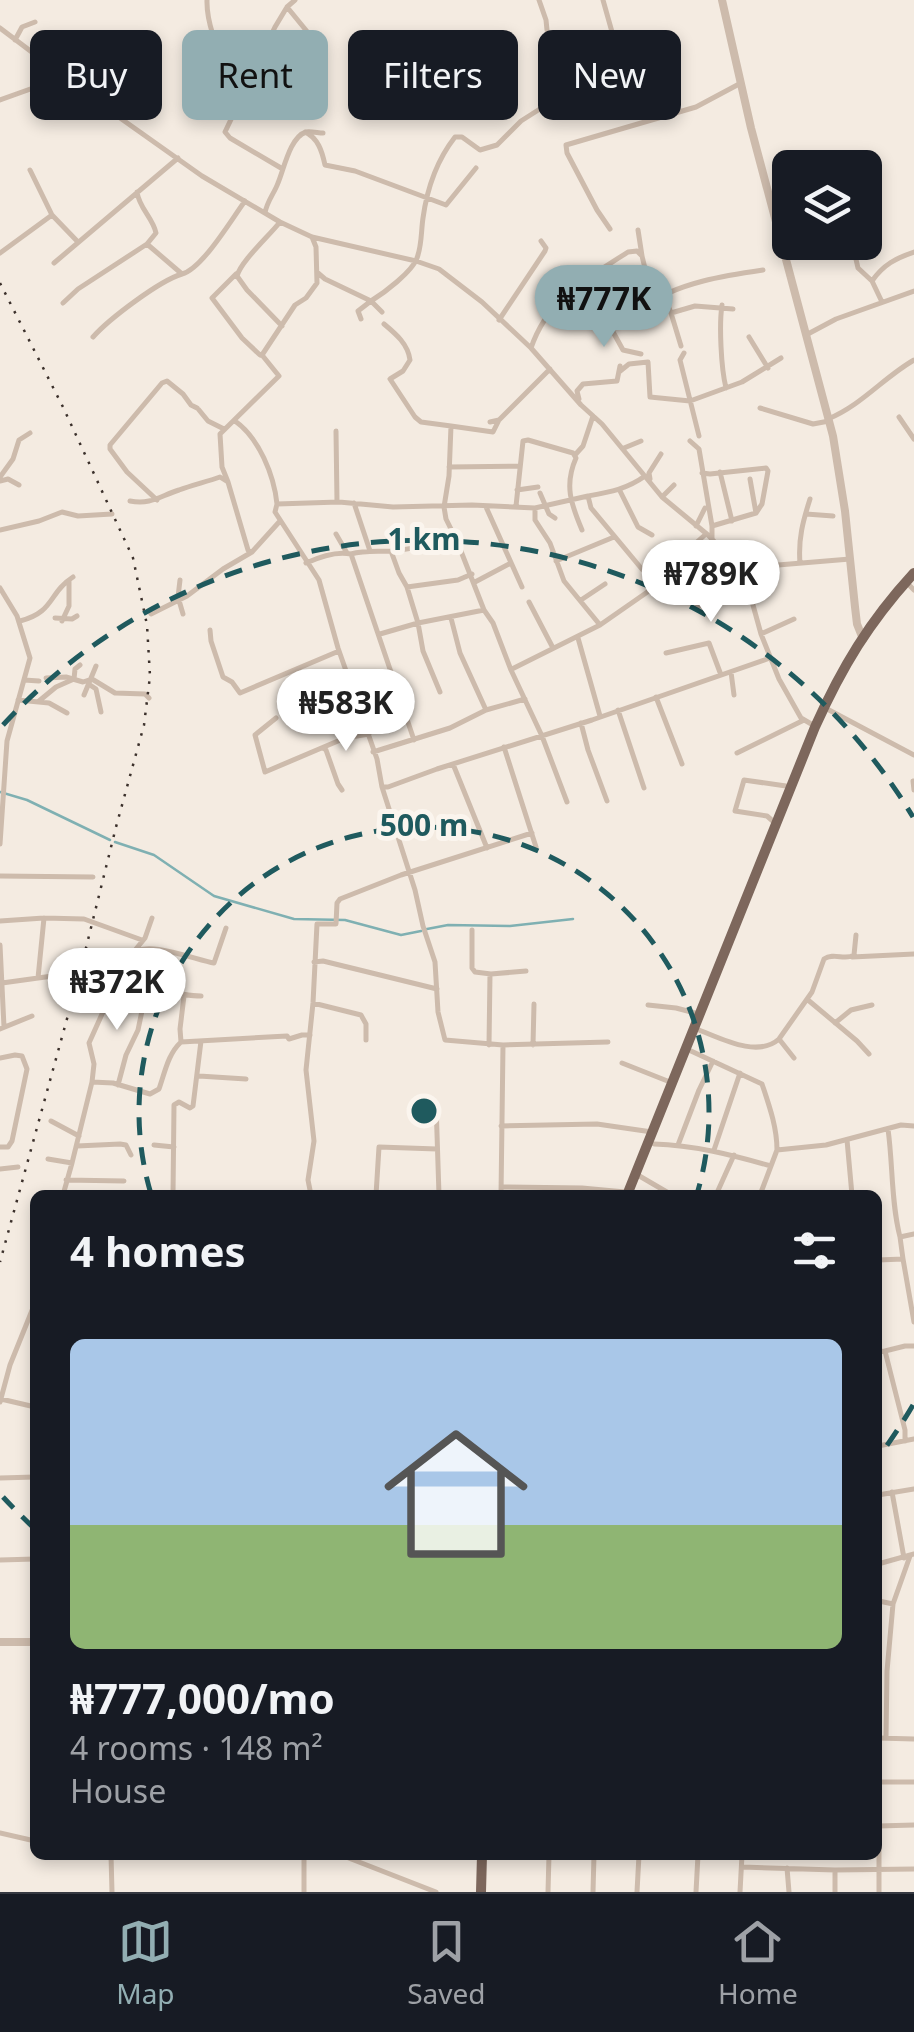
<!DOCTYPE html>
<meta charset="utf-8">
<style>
body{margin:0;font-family:"Noto Sans",sans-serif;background:#242831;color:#f1f3f6;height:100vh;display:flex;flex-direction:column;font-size:38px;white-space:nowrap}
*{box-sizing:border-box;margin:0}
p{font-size:32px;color:#9ea1a6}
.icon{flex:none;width:55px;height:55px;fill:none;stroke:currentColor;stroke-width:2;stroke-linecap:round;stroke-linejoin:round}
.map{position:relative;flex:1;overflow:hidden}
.details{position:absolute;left:30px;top:1190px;width:852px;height:670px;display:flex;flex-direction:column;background:#171b24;border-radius:15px;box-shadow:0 5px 15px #0003}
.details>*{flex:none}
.guide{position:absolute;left:30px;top:30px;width:855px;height:90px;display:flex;gap:20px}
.fabs{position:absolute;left:772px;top:150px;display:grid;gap:20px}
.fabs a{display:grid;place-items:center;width:110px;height:110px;border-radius:15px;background:#171b24;box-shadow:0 5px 15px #0003;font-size:50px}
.price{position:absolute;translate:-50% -85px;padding:0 22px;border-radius:35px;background:#fff;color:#222;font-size:32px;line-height:65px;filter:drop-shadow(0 2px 5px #0008)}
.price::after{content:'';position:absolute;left:50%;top:60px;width:30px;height:22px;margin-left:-15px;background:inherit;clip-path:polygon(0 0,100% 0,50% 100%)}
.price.on{background:#92aeb2;color:#111}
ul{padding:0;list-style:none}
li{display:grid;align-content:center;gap:20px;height:530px;padding:0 40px}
li span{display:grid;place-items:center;height:310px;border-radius:15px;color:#555}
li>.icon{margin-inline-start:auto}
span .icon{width:180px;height:180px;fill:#fffc;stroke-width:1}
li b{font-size:42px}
h2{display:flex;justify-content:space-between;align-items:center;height:120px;padding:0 40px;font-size:42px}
.tag{padding:0 35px;border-radius:15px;background:#171b24;box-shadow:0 5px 15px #0003;font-size:35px;line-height:90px}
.tag.on{background:#92aeb2;color:#111}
.tab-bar{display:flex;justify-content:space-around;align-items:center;height:140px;border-top:2px solid #363941;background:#171b24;font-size:28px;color:#9ea1a6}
.tab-bar a{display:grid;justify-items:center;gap:5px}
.tab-bar .on{color:#92aeb2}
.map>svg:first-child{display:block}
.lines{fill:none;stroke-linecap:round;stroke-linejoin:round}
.stream{stroke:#7fb0b2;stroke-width:2.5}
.minor{stroke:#cdbbac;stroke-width:5}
.tertiary{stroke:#cdbbac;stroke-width:8}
.primary{stroke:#7d675c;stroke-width:10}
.rail{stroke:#3b302b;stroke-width:2.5;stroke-dasharray:2.5 8;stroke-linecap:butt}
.ring{fill:none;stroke:#1f5a5e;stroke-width:5;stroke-dasharray:18 12}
.centre{fill:#1f5a5e;stroke:#fbf5ee;stroke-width:5}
.ring-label{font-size:30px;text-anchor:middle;font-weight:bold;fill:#1f5a5e;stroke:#fbf5ee;stroke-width:10;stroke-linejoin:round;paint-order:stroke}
</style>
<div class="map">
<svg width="914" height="1892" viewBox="0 0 914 1892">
<rect width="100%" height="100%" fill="#f4ebe1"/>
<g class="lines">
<path class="stream" d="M0 792 27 800 110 840
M115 842 154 855 214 896 294 919 345 920 401 935 421 931
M427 929 448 925 510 926 573 919"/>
<path class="minor" d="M207 0C206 33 229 70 239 101
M539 0 546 20 547 30
M0 28 106 108 202 176 280 222 312 237 416 261 439 269 482 302 531 348 581 405 602 424 662 497 708 535 726 554 742 575 748 587 761 634 779 679 801 718 813 725
M15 40 22 27 35 22
M244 93 257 104C270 99 271 90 282 82 295 71 310 63 323 51L287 7
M0 100 64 77
M305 132C318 138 322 151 325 165L355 171 446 205 476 168
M281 168 230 138 225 132 275 27 287 7 295 0
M30 170 52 215 78 242
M137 192C139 208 153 218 156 233L147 244
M265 213C267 201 274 194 278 183 284 169 290 137 306 132 310 131 319 133 323 133
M280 222C269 236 241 261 237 276L247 290 282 326
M610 229 597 210 567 153 566 145 696 107 741 83
M638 230 642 256 653 301
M852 242 858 268 872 281
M0 253 52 215
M54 263 178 158
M318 273 325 279 371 301 358 311 361 319
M236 274 212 298 242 338 260 355
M567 294 585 307
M664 296 671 313 695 306 733 309
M882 302 872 281C883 265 896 258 914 252
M63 303 78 289 147 244 182 274C202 269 231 220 245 201
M722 305C719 325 721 368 726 388
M634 309 646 325
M382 312 371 301C384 293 412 272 417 258 422 245 421 231 423 218 427 189 437 160 455 137H462L480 150 497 145 521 121 612 63 614 39 603 0
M612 312V330L623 350 641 354
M671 313 681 346
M577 319 647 306C675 283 728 275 763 270
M499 320 545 251 546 248 541 241
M806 335 836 319 914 291
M93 337C109 319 159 281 182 274
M749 337 768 368
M531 348C548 298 585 280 628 252L637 251 642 256
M684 353 680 360 699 436
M619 372 629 364 648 362 650 397 690 401 742 382 781 358
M579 399 577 391 583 384 617 381 620 366
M760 408 813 424 829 421
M199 410 208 421 224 429
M899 417 914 439
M828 419C862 405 884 377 914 360
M235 421C259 438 274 475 277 504
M490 422 499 420 550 369
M451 426 493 432 498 422
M336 431 337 502
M690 441 699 449 712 526V538
M624 448 641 441
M575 455 583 446 593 416
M449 467 520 466
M720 472 732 521
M702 473 710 474 766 468 768 471 762 504 756 513 712 526
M0 477 13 459 19 440 30 433
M650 479 649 473 661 454
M750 479 756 513
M0 481 8 479 19 485
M228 482 222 467 220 434 279 376 262 355 295 305 306 298 317 283 316 247 312 237
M517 490 538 487
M620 491 638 527 652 535
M540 493 549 514 555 518
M588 496C610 492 627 489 645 476
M662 497 674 485
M157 500 127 472 110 449V445L162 383 167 381 183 394 191 405 197 408
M130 501C151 505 160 496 179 490 192 485 206 482 220 477L228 482 248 550 252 552
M354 503 370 551
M516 506 523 441 528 440 573 453 576 458C564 485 571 504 582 530
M486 507 522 587
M535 508V520L550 543 564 581 600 625
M806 514 833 516
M696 526 705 508
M0 530 39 521 62 512 78 516 112 514
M336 534 347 553
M457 541 484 610 493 623 511 670 542 736 567 802
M391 551 399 573 407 587 418 623 423 651 440 692
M351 554 414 740
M556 561 614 537
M306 563C319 557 337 551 351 554 365 550 378 552 392 551 413 549 435 543 457 541L446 519 444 507 449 476 451 426 421 422 415 417 390 379 403 371 410 360C408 344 396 334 384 324
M800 563C798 539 803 521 810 499
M742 575 778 565 850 559
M180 580 178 597 183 614
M475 582 511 563
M910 586 914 590
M407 587 458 580 472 574
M0 588 17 616 30 658 7 741 0 844
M581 600 605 584
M529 602 553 648
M696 608 740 572
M151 614 187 596 223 569 252 552 280 521
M55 618 72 619 77 616
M451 618 460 653 486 710
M20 621C55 612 48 593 73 577
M62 621 69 606V581
M210 630 211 641 223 677 232 682 240 693 339 651
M380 634 418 623 484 610
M761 634 794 619
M578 638 600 716
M666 653 709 643 721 675
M512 669 600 625 656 586
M731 672 734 695
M46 678 66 677 83 682 92 679 115 693 145 694 149 698
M24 680 39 681
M90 685 96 689 101 712
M84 695 96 666
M656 697 682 764
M18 700 49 703 67 713
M39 701 56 687 74 679 75 669 80 665
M618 710 644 788
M829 710 914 755
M276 718 255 735 265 772 345 738 369 734
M581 723 588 750 607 801
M504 747 536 847
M323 748 326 750 338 784 342 790
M373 752 450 728 486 710 525 699
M737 753 804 720
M453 764 487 848
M913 781 914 790
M382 787 377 759 338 648 319 580 275 512 277 504 339 502 393 507 472 505 535 508 588 496 591 508 656 586 680 557 706 534
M775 823 767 816 735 811 744 780 786 786
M0 876 93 877
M0 921 44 918 84 919 142 940
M472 930V968L475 972 491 974 526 971
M0 945 4 1027
M136 949 145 938 152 918
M852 957 914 954
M314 962 323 961 437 989
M38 978 44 918
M2 983 67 974
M116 983C122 974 127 962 133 954 145 939 196 960 214 963L226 928
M808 1000 857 1041 869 1054
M313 1003 361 1015 366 1024V1040
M648 1005 676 1008 699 1014
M835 1023 851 1010 872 1005
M0 1029 32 1016
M699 1030C722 1039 758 1058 779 1039L812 992 824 959C834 952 845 961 854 955L856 935
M779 1039 794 1058
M181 1042 180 1029 184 996
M608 1042 503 1045 445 1040 438 1012 435 962 423 926 415 890 382 787H388L437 769 592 720 770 658
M489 1045 490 974
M533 1045 534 1004
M691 1051 762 1084C769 1105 777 1127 777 1150L760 1195
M0 1058 15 1055 22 1056 27 1069 12 1141 8 1147H0
M622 1063 670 1082
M199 1076 246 1079
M92 1082 113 1083 150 1094 159 1089C165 1072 168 1054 181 1042L287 1036 289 1039 302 1035H310
M118 1085 126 1055 138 1030 147 987
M436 1103 439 1195
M51 1121 79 1136
M501 1126 597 1124 652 1132
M888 1129C893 1165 891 1202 900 1237
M847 1140 852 1195
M654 1144C694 1145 732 1155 771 1166
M154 1145 174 1147
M678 1145 699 1090 713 1061
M77 1146 120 1144 126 1145 131 1155
M714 1150 740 1073
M777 1150 826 1145 901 1125 914 1126
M48 1159 72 1163 63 1195
M72 1163 92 1082 94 1064 89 1043 116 983C145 982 172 996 201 996
M0 1169 18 1167
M636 1174 672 1195
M66 1180 124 1181
M501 1187 582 1188 625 1192
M173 1195 174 1105 179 1102 190 1108 193 1106 201 1041
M311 1195 308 1180 314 1141 306 1070 313 1003 317 924H336L337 903 340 899 401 875 532 833
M376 1195 379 1147 437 1149
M501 1195 503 1045
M716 1195 734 1155
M903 1259 914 1322
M878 1260 903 1259 900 1237 914 1234
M885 1351 905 1346H914
M878 1352 885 1351 905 1430V1441
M1 1399 35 1407
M0 1402 10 1365 35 1303
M878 1446 914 1439
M0 1478 35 1477
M892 1492 904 1558
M878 1495 914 1489
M0 1560 35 1559
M878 1564 914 1554
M879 1601 893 1604
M878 1738 914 1739
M886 1738 887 1671 893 1604 910 1556
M878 1782H914
M879 1782V1892
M878 1826 914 1825
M0 1833 35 1841
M111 1855 112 1892
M304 1855V1892
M341 1855 436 1892
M742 1867 835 1870 914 1869
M787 1868 789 1892
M548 1892 549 1855
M593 1892 594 1855
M637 1892 639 1855
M696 1892 698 1855
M740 1892 742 1855
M835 1892V1870"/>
<path class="tertiary" d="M722 0 751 128 833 436 845 511 855 607 857 624 863 639
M0 1642H35"/>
<path class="primary" d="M627 1195 815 727C842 667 869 622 914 573
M481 1892 482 1855"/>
<path class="rail" d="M0 283 63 407 133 558 147 625 150 676 144 725 116 827 81 968 0 1262"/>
</g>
<g class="ring">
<path d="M151 1194A285 285 0 1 1 697 1194"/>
<path d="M913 1405A571 571 0 0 1 880 1455M35 1529A571 571 0 0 1 3 1497M3 725A571 571 0 0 1 913 817"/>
</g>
<circle cx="424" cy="1111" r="15" class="centre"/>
<g class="ring-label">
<text x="424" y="550">1 km</text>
<text x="424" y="836">500 m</text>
</g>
</svg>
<div class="fabs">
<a><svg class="icon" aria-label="layers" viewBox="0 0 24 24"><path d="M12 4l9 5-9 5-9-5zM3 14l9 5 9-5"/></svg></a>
</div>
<b class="price on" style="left:604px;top:350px">₦777K</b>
<b class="price" style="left:711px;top:625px">₦789K</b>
<b class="price" style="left:346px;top:754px">₦583K</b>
<b class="price" style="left:117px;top:1033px">₦372K</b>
<div class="guide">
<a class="tag">Buy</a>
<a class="tag on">Rent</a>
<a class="tag">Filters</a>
<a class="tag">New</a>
</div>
<section class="details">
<h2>4 homes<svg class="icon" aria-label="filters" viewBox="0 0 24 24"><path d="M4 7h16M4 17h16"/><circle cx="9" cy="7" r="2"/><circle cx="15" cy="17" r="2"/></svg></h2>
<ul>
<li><span style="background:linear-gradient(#a9c7e8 60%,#8fb573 0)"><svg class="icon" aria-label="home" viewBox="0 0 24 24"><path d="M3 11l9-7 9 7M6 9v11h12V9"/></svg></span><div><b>₦777,000/mo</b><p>4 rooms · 148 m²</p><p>House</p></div></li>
</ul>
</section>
</div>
<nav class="tab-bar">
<a class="on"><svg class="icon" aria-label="map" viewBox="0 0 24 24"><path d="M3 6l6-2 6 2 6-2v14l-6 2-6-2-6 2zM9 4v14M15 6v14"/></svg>Map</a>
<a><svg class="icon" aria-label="saved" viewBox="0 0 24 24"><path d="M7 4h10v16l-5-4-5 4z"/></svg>Saved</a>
<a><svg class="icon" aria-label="home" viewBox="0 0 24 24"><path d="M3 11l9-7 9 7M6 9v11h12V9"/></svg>Home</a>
</nav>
